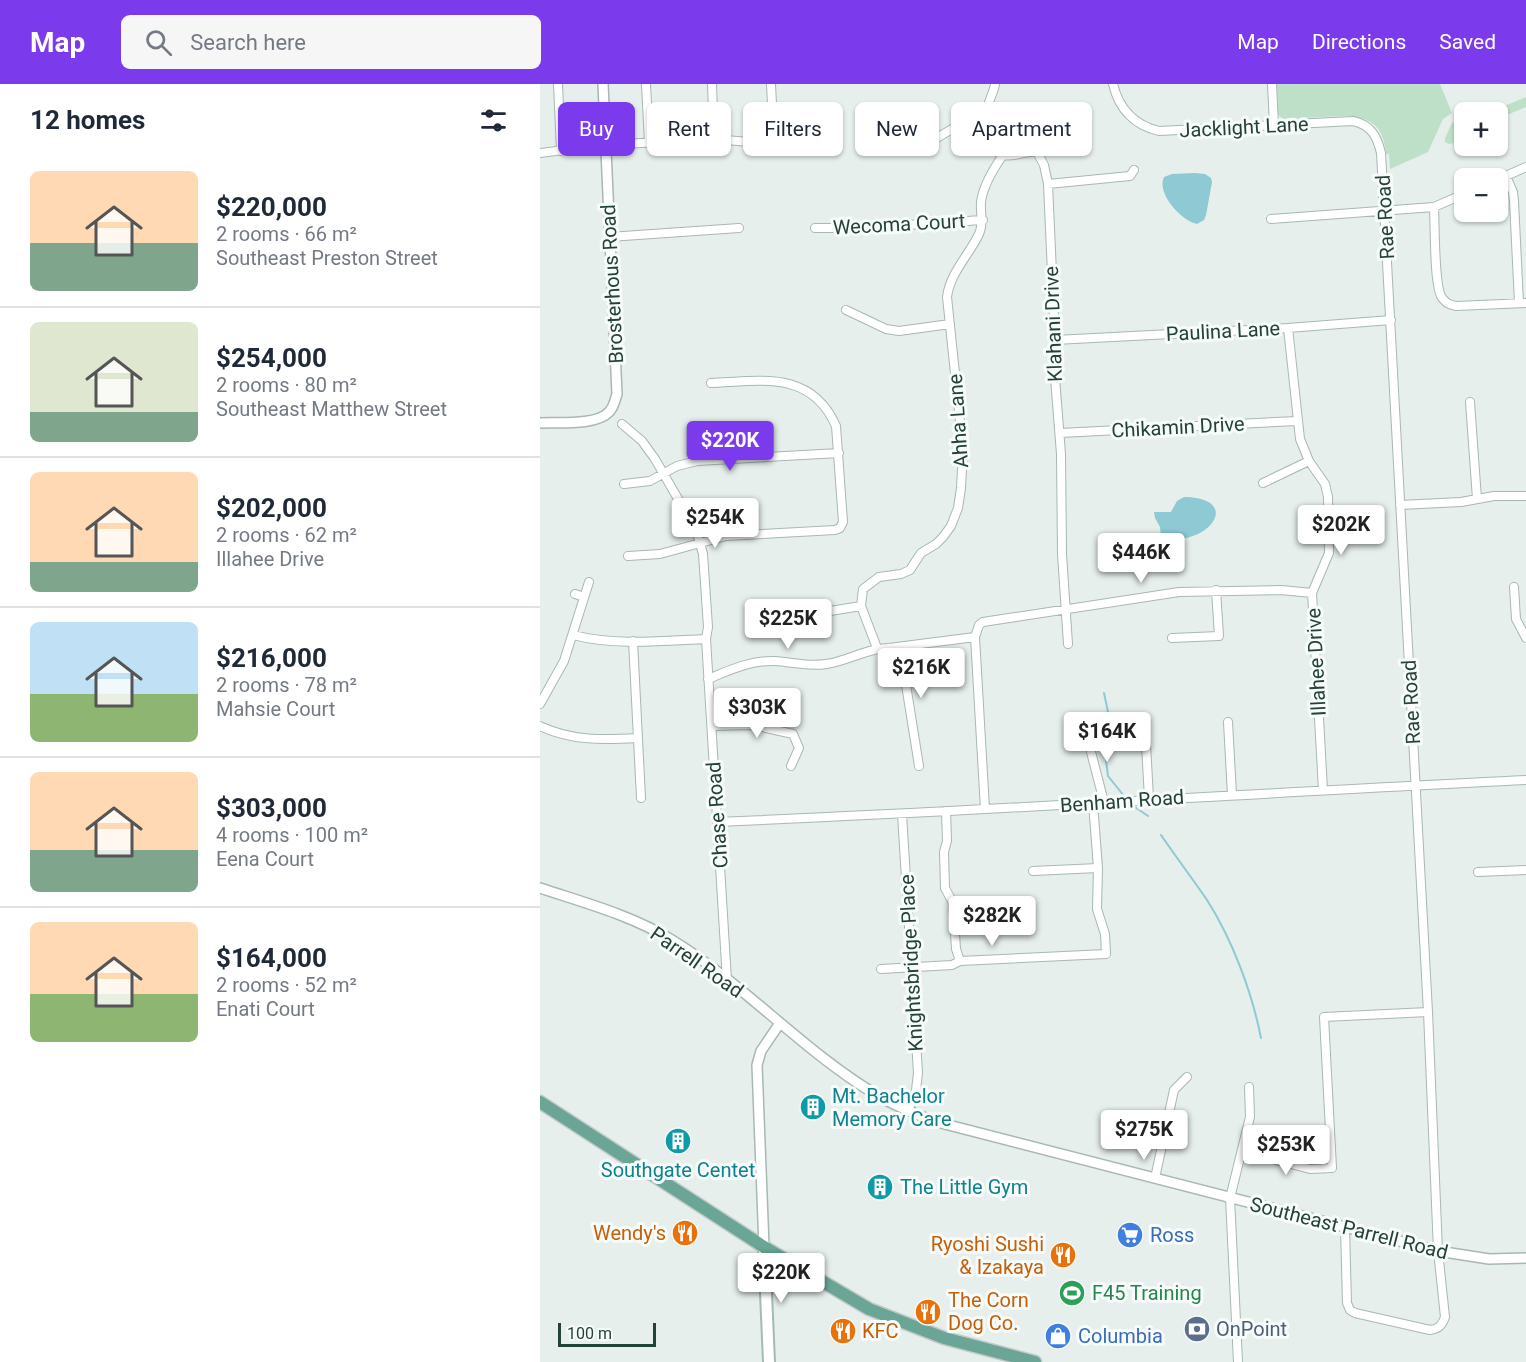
<!DOCTYPE html>
<meta charset="utf-8">
<style>
body{margin:0;font-family:Roboto,sans-serif;background:#f6f6f7;color:#1f2937;height:100vh;display:flex;flex-direction:column;font-size:22px;white-space:nowrap}
*{box-sizing:border-box;margin:0}
p{font-size:20px;color:#747a83}
.icon{flex:none;width:33px;height:33px;fill:none;stroke:currentColor;stroke-width:2;stroke-linecap:round;stroke-linejoin:round}
.map{position:relative;flex:1;overflow:hidden}
.panel{display:flex;flex-direction:column;background:#fff;width:540px}
.panel>*{flex:none}
.top-card{position:absolute;left:18px;top:18px;width:570px;height:54px;display:flex;gap:12px}
.controls{position:absolute;left:914px;top:18px;display:grid;gap:12px}
.controls a{display:grid;place-items:center;width:54px;height:54px;border-radius:9px;background:#fff;box-shadow:0 2px 4px #0004;font-size:30px}
.scale{position:absolute;left:18px;bottom:15px;width:98px;box-sizing:border-box;padding-left:6px;border:3px solid #24423a;border-top:0;font-size:16px;line-height:21px;white-space:nowrap;color:#24423a;-webkit-text-stroke:4px #f7fbf9;paint-order:stroke}
.price{position:absolute;translate:-50% -51px;padding:0 14px;border-radius:6px;background:#fff;color:#222;font-size:20px;line-height:39px;filter:drop-shadow(0 2px 3px #0008)}
.price::after{content:'';position:absolute;left:50%;top:36px;width:18px;height:14px;margin-left:-9px;background:inherit;clip-path:polygon(0 0,100% 0,50% 100%)}
.price.current{background:#7c3aed;color:#fff}
ul{padding:0;list-style:none}
li{display:flex;align-items:center;gap:18px;height:150px;padding:0 30px}
li+li{border-top:2px solid #e0e1e3}
li span{display:grid;place-items:center;flex:none;width:168px;height:120px;border-radius:9px;color:#555}
li>.icon{margin-inline-start:auto}
span .icon{width:72px;height:72px;fill:#fffc;stroke-width:1}
li b{font-size:26px}
h2{display:flex;justify-content:space-between;align-items:center;height:72px;padding:0 30px;font-size:26px}
.pill{padding:0 21px;border-radius:9px;background:#fff;box-shadow:0 2px 4px #0004;font-size:21px;line-height:54px}
.pill.current{background:#7c3aed;color:#fff}
header{display:flex;align-items:center;gap:36px;box-sizing:border-box;height:84px;padding:0 30px;background:#7c3aed;color:#fff}
header strong{font-size:28px}
nav{display:flex;gap:33px;margin-inline-start:auto;font-size:21px}
.search{width:420px;height:54px;background:#f6f6f7;display:flex;align-items:center;gap:15px;box-sizing:border-box;padding:0 21px;border-radius:9px;color:#747a83;font-size:22px}
main{display:flex;flex:1;min-height:0}
.map>svg:first-child{display:block}
.green{fill:#bfe0c8}
.water{fill:#8ec9d4}
.lines{fill:none;stroke-linecap:round;stroke-linejoin:round}
.stream{stroke:#8ec9d4;stroke-width:2}
.minor-casing{stroke:#a8b8b2;stroke-width:10}
.tertiary-casing{stroke:#a8b8b2;stroke-width:12}
.secondary-casing{stroke:#a4bbb3;stroke-width:14}
.primary-casing{stroke:#c2cac8;stroke-width:15}
.minor{stroke:#fff;stroke-width:8}
.tertiary{stroke:#fff;stroke-width:9}
.secondary{stroke:#fff;stroke-width:10}
.primary{stroke:#6aa596;stroke-width:12}
.labels{text-anchor:middle;dominant-baseline:central;stroke-width:6;stroke-linejoin:round;paint-order:stroke}
.street-label{font-size:20px;fill:#24423a;stroke:#f7fbf9}
.culture-label{font-size:20px;fill:#0d838f;stroke:#f7fbf9;text-anchor:start}
.food-label{font-size:20px;fill:#c56008;stroke:#f7fbf9;text-anchor:end}
.shop-label{font-size:20px;fill:#366cbe;stroke:#f7fbf9;text-anchor:start}
.leisure-label{font-size:20px;fill:#27864d;stroke:#f7fbf9;text-anchor:start}
.service-label{font-size:20px;fill:#4e5e75;stroke:#f7fbf9;text-anchor:start}
</style>
<header>
<strong>Map</strong>
<div class="search"><svg class="icon" aria-label="search" viewBox="0 0 24 24"><circle cx="10" cy="10" r="6"/><path d="M15 15l6 6"/></svg>Search here</div>
<nav><a>Map</a><a>Directions</a><a>Saved</a></nav>
</header>
<main>
<section class="panel">
<h2>12 homes<svg class="icon" aria-label="filters" viewBox="0 0 24 24"><path d="M4 7h16M4 17h16"/><circle cx="9" cy="7" r="2"/><circle cx="15" cy="17" r="2"/></svg></h2>
<ul>
<li><span style="background:linear-gradient(#ffd9b3 60%,#7fa58c 0)"><svg class="icon" aria-label="home" viewBox="0 0 24 24"><path d="M3 11l9-7 9 7M6 9v11h12V9"/></svg></span><div><b>$220,000</b><p>2 rooms · 66 m²</p><p>Southeast Preston Street</p></div></li>
<li><span style="background:linear-gradient(#dfe7d0 75%,#7fa58c 0)"><svg class="icon" aria-label="home" viewBox="0 0 24 24"><path d="M3 11l9-7 9 7M6 9v11h12V9"/></svg></span><div><b>$254,000</b><p>2 rooms · 80 m²</p><p>Southeast Matthew Street</p></div></li>
<li><span style="background:linear-gradient(#ffd9b3 75%,#7fa58c 0)"><svg class="icon" aria-label="home" viewBox="0 0 24 24"><path d="M3 11l9-7 9 7M6 9v11h12V9"/></svg></span><div><b>$202,000</b><p>2 rooms · 62 m²</p><p>Illahee Drive</p></div></li>
<li><span style="background:linear-gradient(#bfe0f5 60%,#8fb573 0)"><svg class="icon" aria-label="home" viewBox="0 0 24 24"><path d="M3 11l9-7 9 7M6 9v11h12V9"/></svg></span><div><b>$216,000</b><p>2 rooms · 78 m²</p><p>Mahsie Court</p></div></li>
<li><span style="background:linear-gradient(#ffd9b3 65%,#7fa58c 0)"><svg class="icon" aria-label="home" viewBox="0 0 24 24"><path d="M3 11l9-7 9 7M6 9v11h12V9"/></svg></span><div><b>$303,000</b><p>4 rooms · 100 m²</p><p>Eena Court</p></div></li>
<li><span style="background:linear-gradient(#ffd9b3 60%,#8fb573 0)"><svg class="icon" aria-label="home" viewBox="0 0 24 24"><path d="M3 11l9-7 9 7M6 9v11h12V9"/></svg></span><div><b>$164,000</b><p>2 rooms · 52 m²</p><p>Enati Court</p></div></li>
</ul>
</section>
<div class="map">
<svg width="986" height="1278" viewBox="0 0 986 1278">
<rect width="100%" height="100%" fill="#e6efeb"/>
<path class="green" d="M737 0H900L912 29 903 35 888 68 850 85 849 70H846C843 29 815 31 782 33 770 34 756 33 744 37L737 29 738 26Z
M986 13V23L957 35V28H950Z
M916 37 919 42 924 40V50L914 54 915 59 909 60 905 58V54L912 39Z"/>
<path class="water" d="M655 89 665 90 671 94 672 98 666 131 664 136 657 140C642 137 616 110 624 93L632 90Z
M644 413C706 414 666 466 621 453L620 443 615 434 614 428H631L637 417Z"/>
<g class="lines">
<path class="stream" d="M564 609 568 628 564 661 568 692 584 712
M592 721 608 732
M621 751C636 773 652 794 667 816 692 855 712 908 721 954"/>
<defs>
<path id="minor" d="M18 0 21 67
M106 0 109 59
M172 0 174 55
M231 0 234 60
M455 0C454 8 449 15 448 23 446 36 448 67 463 71 474 74 486 66 497 68L504 81 508 100 515 256 514 281 521 370 522 470 528 560
M573 0C579 25 594 41 619 47L813 37C831 41 837 52 841 69L888 928 898 1167 905 1233C902 1242 898 1245 890 1246L815 1229 810 1226 807 1219 805 1144
M732 0 734 41
M395 55 448 24
M0 69 65 61 174 55 234 60 263 65H285
M966 92 973 108 974 117 979 219
M957 96 986 83
M508 100 590 92 594 86
M894 123C895 141 894 198 901 212 904 218 909 221 916 222L986 219
M731 135 894 123 924 110
M275 144C331 145 387 139 443 136
M69 153 199 144
M306 226 346 245 359 247 410 240
M748 244 760 355 769 377 785 400 788 413 789 469 772 509 783 706
M515 256 748 244 851 236
M930 318 937 415
M82 340 102 357 115 375 156 446 163 470 168 543 166 555 187 896
M520 349 757 337
M723 399 769 377
M84 400 110 397 137 382 157 377 299 369
M860 421 921 418 954 412H986
M88 472 120 470 186 452 295 446 300 444 303 438 296 342C271 286 222 297 171 299
M974 503 976 535 986 554
M35 510 44 513
M254 528 278 529 321 522
M33 551C76 562 121 557 166 555
M632 554 679 552 676 506
M93 557 101 714
M337 564 321 522 323 505 339 493 361 490 370 486 381 469 396 460 403 453 411 442 418 424 421 404 423 366 407 213C410 189 429 171 439 150 444 139 440 129 441 118 443 101 454 84 463 71
M349 564 363 582 379 682
M168 595C190 586 211 576 235 577 252 578 269 583 286 580 308 577 327 564 349 564L435 553
M0 620 24 577 49 498
M688 638 692 711
M0 642C32 657 63 656 97 654
M172 642 213 641 253 650 259 664 251 682
M553 642 551 668 564 718
M606 660 609 715
M445 725 435 553 439 541 443 538 639 508 741 506 772 509
M406 727 407 757 404 768 405 804 413 819 416 865 420 877
M362 730 378 989 376 1006 368 1027
M178 738C447 727 716 709 986 696
M493 787 558 784
M938 788 986 786
M341 885 412 881 420 877 566 870 565 850 557 825 558 784 553 719
M703 1067 770 1085 792 1084 784 933 888 928
M615 1094 634 1006 647 993
M698 1278 690 1114 710 1033 709 1003"/>
<path id="tertiary" d="M0 339C18 338 56 342 69 328 74 323 75 316 77 310L63 0
M0 804C45 819 91 831 132 856 204 900 262 966 335 1010 353 1021 373 1029 393 1037L898 1167 949 1175 986 1174
M224 1163 217 981 221 967 240 939"/>
<path id="secondary" d="M224 1163 229 1278
M226 1199 255 1181"/>
<path id="primary" d="M0 1018 224 1163 329 1225 404 1254 495 1278"/>
</defs>
<use href="#minor" class="minor-casing"/>
<use href="#tertiary" class="tertiary-casing"/>
<use href="#secondary" class="secondary-casing"/>
<use href="#primary" class="primary-casing"/>
<use href="#minor" class="minor"/>
<use href="#tertiary" class="tertiary"/>
<use href="#secondary" class="secondary"/>
<use href="#primary" class="primary"/>
</g>
<defs>
<symbol id="building-disc" viewBox="-11 -11 22 22"><circle r="9.5" fill="#0f9aa8" stroke="#f7fbf9"/><path d="M-4-6H4V6H1V3H-1V6H-4ZM-2.5-4.3h1.7v1.8h-1.7ZM.8-4.3h1.7v1.8H.8ZM-2.5-1h1.7V.8h-1.7ZM.8-1h1.7V.8H.8Z" fill="#fff"/></symbol>
<symbol id="restaurant-disc" viewBox="-11 -11 22 22"><circle r="9.5" fill="#e8710a" stroke="#f7fbf9"/><path d="M-5-6h1v4h1v-4h1v4h1v-4h1v5L-1.5 .5V6h-2V.5L-5-1ZM5-6V6H3V1.5H1.5Q1.5-4 5-6Z" fill="#fff"/></symbol>
<symbol id="supermarket-disc" viewBox="-11 -11 22 22"><circle r="9.5" fill="#3f7fe0" stroke="#f7fbf9"/><path d="M-6-5.5h2.5l.6 2H6L4.5 2H-2.5L-4.4-4H-6ZM-1.5 3.2a1.3 1.3 0 1 0 .1 0ZM3 3.2a1.3 1.3 0 1 0 .1 0Z" fill="#fff"/></symbol>
<symbol id="stadium-disc" viewBox="-11 -11 22 22"><circle r="9.5" fill="#2e9e5b" stroke="#f7fbf9"/><path d="M0-5a6.5 5 0 1 0 0 10a6.5 5 0 1 0 0-10ZM-3.5-1.8h7v3.6h-7Z" fill="#fff"/></symbol>
<symbol id="bank-disc" viewBox="-11 -11 22 22"><circle r="9.5" fill="#5c6f8a" stroke="#f7fbf9"/><path d="M-6-4H6V4H-6ZM0-2.3a2.3 2.3 0 1 0 0 4.6a2.3 2.3 0 1 0 0-4.6Z" fill="#fff"/></symbol>
<symbol id="shop-disc" viewBox="-11 -11 22 22"><circle r="9.5" fill="#3f7fe0" stroke="#f7fbf9"/><path d="M-5-2.5h2.3a2.7 3.5 0 0 1 5.4 0H5L5.5 6h-11ZM-1.5-2.5h3a1.5 2.3 0 0 0-3 0Z" fill="#fff"/></symbol>
</defs>
<g fill-rule="evenodd">
<use href="#building-disc" x="258" y="1008" width="30" height="30"/>
<use href="#building-disc" x="123" y="1042" width="30" height="30"/>
<use href="#building-disc" x="325" y="1088" width="30" height="30"/>
<use href="#restaurant-disc" x="130" y="1134" width="30" height="30"/>
<use href="#supermarket-disc" x="575" y="1136" width="30" height="30"/>
<use href="#restaurant-disc" x="508" y="1156" width="30" height="30"/>
<use href="#stadium-disc" x="517" y="1194" width="30" height="30"/>
<use href="#restaurant-disc" x="373" y="1213" width="30" height="30"/>
<use href="#bank-disc" x="642" y="1230" width="30" height="30"/>
<use href="#restaurant-disc" x="288" y="1232" width="30" height="30"/>
<use href="#shop-disc" x="503" y="1237" width="30" height="30"/>
</g>
<g class="labels">
<g class="street-label">
<text transform="translate(704 43) rotate(-3)">Jacklight Lane</text>
<text transform="translate(845 133) rotate(-93)">Rae Road</text>
<text transform="translate(359 140) rotate(-3)">Wecoma Court</text>
<text transform="translate(72 200) rotate(-93)">Brosterhous Road</text>
<text transform="translate(513 240) rotate(-92)">Klahani Drive</text>
<text transform="translate(683 247) rotate(-3)">Paulina Lane</text>
<text transform="translate(418 337) rotate(-94)">Ahha Lane</text>
<text transform="translate(638 343) rotate(-3)">Chikamin Drive</text>
<text transform="translate(776 578) rotate(-93)">Illahee Drive</text>
<text transform="translate(871 618) rotate(-93)">Rae Road</text>
<text transform="translate(582 717) rotate(-4)">Benham Road</text>
<text transform="translate(177 731) rotate(-94)">Chase Road</text>
<text transform="translate(157 878) rotate(35)">Parrell Road</text>
<text transform="translate(371 879) rotate(-93)">Knightsbridge Place</text>
<text transform="translate(809 1144) rotate(14)">Southeast Parrell Road</text>
</g>
<g class="culture-label">
<text x="292" y="1012">Mt. Bachelor<tspan x="292" dy="23">Memory Care</tspan></text>
<text x="138" y="1086" text-anchor="middle">Southgate Centet</text>
<text x="360" y="1103">The Little Gym</text>
</g>
<g class="food-label">
<text x="126" y="1149">Wendy's</text>
<text x="504" y="1160">Ryoshi Sushi<tspan x="504" dy="23">&amp; Izakaya</tspan></text>
<text x="408" y="1216" text-anchor="start">The Corn<tspan x="408" dy="23">Dog Co.</tspan></text>
<text x="322" y="1247" text-anchor="start">KFC</text>
</g>
<g class="shop-label">
<text x="610" y="1151">Ross</text>
<text x="538" y="1252">Columbia</text>
</g>
<g class="leisure-label">
<text x="552" y="1209">F45 Training</text>
</g>
<g class="service-label">
<text x="676" y="1245">OnPoint</text>
</g>
</g>
</svg>
<div class="controls">
<a>+</a>
<a>−</a>
</div>
<div class="scale">100 m</div>
<b class="price current" style="left:190px;top:388px">$220K</b>
<b class="price" style="left:175px;top:465px">$254K</b>
<b class="price" style="left:801px;top:472px">$202K</b>
<b class="price" style="left:601px;top:500px">$446K</b>
<b class="price" style="left:248px;top:566px">$225K</b>
<b class="price" style="left:381px;top:615px">$216K</b>
<b class="price" style="left:217px;top:655px">$303K</b>
<b class="price" style="left:567px;top:679px">$164K</b>
<b class="price" style="left:452px;top:863px">$282K</b>
<b class="price" style="left:604px;top:1077px">$275K</b>
<b class="price" style="left:746px;top:1092px">$253K</b>
<b class="price" style="left:241px;top:1220px">$220K</b>
<div class="top-card">
<a class="pill current">Buy</a>
<a class="pill">Rent</a>
<a class="pill">Filters</a>
<a class="pill">New</a>
<a class="pill">Apartment</a>
</div>
</div>
</main>
